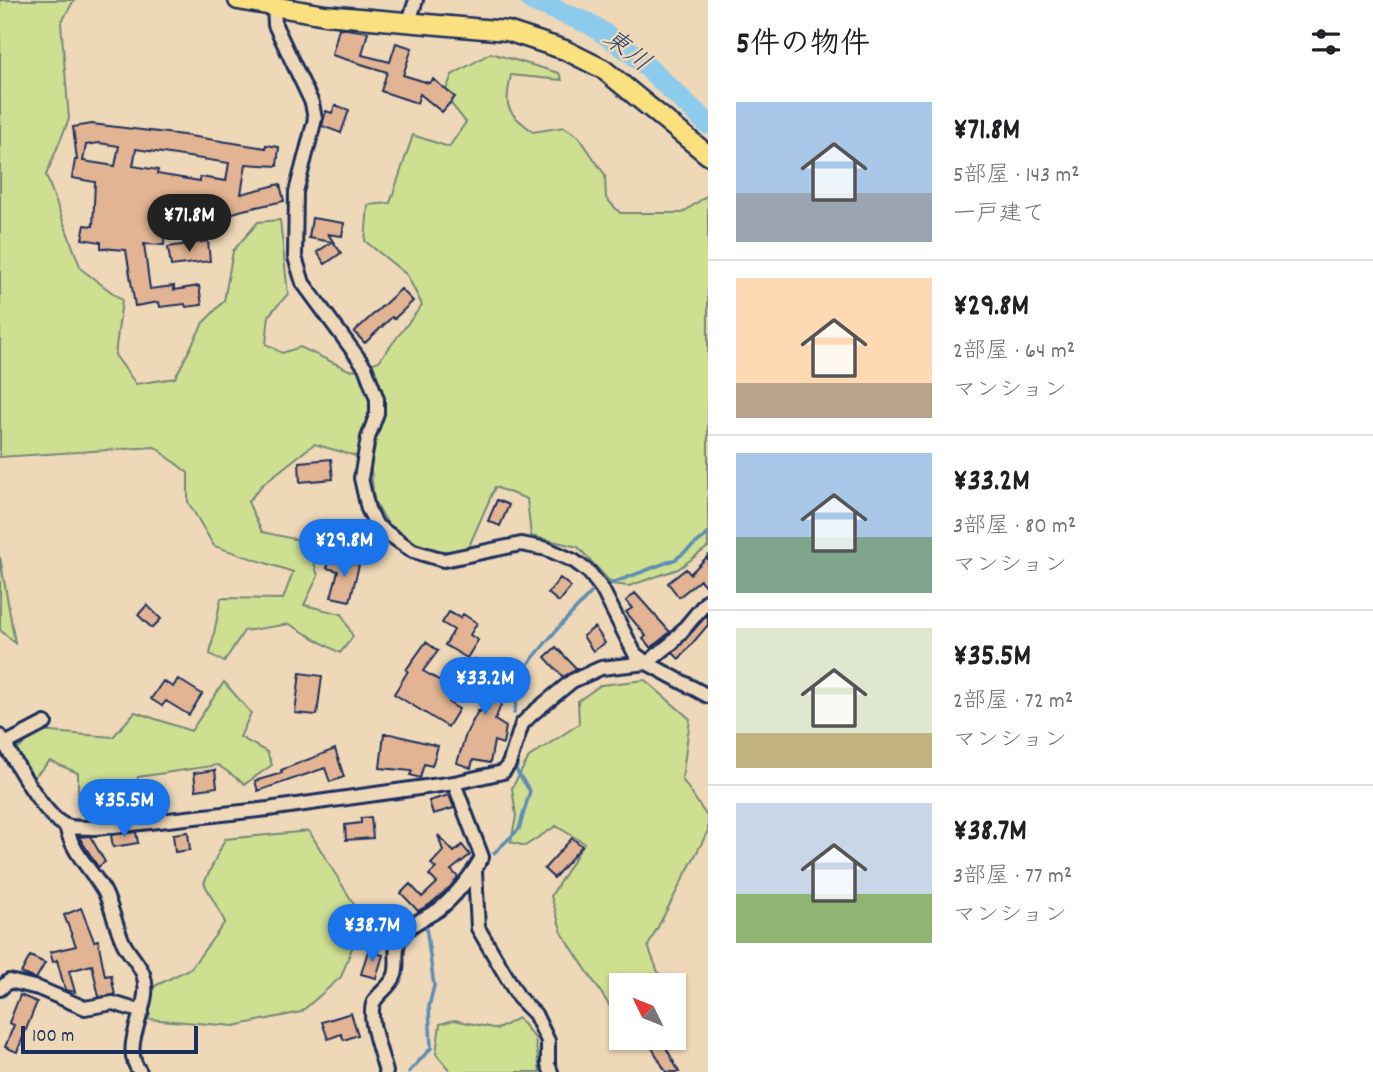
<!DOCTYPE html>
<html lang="ja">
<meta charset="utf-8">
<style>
body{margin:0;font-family:Dekko,"Klee One",sans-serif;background:#f6f6f6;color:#202124;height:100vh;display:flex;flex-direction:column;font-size:26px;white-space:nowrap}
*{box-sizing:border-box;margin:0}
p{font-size:23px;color:#757577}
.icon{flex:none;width:38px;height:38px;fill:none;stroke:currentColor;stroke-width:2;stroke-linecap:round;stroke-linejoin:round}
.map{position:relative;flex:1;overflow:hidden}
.sheet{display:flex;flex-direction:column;background:#fff;width:665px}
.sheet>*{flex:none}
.needle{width:46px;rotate:313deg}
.buttons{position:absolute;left:609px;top:973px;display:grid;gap:14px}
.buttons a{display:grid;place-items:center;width:77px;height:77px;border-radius:0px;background:#fff;box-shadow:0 2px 5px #0004;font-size:35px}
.scale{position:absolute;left:21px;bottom:18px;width:177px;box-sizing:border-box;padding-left:7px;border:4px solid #1b2f5e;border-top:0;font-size:19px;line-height:24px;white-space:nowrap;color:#1b2f5e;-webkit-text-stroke:5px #eed8b7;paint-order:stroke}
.price{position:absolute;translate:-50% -60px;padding:0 16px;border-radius:24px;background:#1a73e8;color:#fff;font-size:23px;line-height:46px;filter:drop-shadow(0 2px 4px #0008)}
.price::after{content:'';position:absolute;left:50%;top:42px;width:21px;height:16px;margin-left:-10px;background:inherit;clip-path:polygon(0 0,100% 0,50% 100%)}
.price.current{background:#222;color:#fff}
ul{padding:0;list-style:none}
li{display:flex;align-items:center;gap:21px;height:175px;padding:0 28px}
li+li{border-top:2px solid #e0e0e0}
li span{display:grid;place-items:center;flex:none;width:196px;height:140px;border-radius:0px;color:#555}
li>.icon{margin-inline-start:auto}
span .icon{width:84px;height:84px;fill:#fffc;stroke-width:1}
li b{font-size:30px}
h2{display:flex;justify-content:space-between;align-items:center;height:84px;padding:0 28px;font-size:30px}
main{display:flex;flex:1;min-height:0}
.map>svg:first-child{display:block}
.green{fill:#cfdf92;stroke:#758778;stroke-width:2}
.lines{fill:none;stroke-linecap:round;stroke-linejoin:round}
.stream{stroke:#5f8db4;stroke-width:3.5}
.river{stroke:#8dcbed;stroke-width:21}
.building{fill:#e2b493;stroke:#1b2f5e;stroke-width:2;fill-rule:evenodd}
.minor-casing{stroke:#1b2f5e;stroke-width:18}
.highway-casing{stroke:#1b2f5e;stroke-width:23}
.minor{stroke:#eed8b7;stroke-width:12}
.highway{stroke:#fbe080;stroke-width:18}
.labels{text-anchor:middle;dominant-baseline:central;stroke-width:5;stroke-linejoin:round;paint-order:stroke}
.water-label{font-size:26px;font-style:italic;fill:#2c4673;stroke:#eed8b7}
</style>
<main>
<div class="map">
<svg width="708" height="1072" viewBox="0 0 708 1072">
<rect width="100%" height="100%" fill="#eed8b7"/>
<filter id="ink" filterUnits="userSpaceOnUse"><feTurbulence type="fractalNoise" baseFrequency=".0143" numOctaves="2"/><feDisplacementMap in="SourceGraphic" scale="14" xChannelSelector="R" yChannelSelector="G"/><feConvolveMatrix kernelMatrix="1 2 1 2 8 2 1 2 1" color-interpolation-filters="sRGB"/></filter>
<g filter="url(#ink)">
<path class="green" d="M0 0H74L61 23 69 119 46 175 81 269 122 300 115 355 136 384 175 378 203 323 224 301 233 251 258 222 280 220 288 294 269 315 266 344 282 353 300 347 351 371 379 361 422 305 407 275 365 241 368 205 390 203 413 135 449 147 466 122 444 95 452 75 491 53 559 73 562 80 511 75C504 110 506 110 533 132L564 127 579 137 605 175 606 198 620 213H682L708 195V547L678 569 629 586 612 584 578 547 531 536 527 499 495 487 466 553 425 549 388 524 374 501 370 460 314 444 263 484 248 502 262 532 308 542 318 576 304 605 342 614 353 637 340 653 289 624 244 631 224 662 210 654 221 598 283 599 293 572 214 546 188 502V473L155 447 0 457Z
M0 557 15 643 0 630Z
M645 680 690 719 682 779 708 818V831L648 946 663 985H621V1023L562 933 551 896 584 843 556 826 525 846 511 842 516 816 512 788 529 757 579 724 578 701 601 685Z
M224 682 251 713 240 737 267 752 272 765 245 784 218 765 138 777 127 806 92 809 78 793V773L50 761 34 777 15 752 38 731 113 737 135 712 191 731Z
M309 831 363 919 341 977 301 1012 234 1026 148 1019 151 988 191 968 225 922 204 883 225 839Z
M518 1018 535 1038 540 1072H451L436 1054 440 1024 454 1020 498 1029Z"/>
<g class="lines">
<path class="stream" d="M610 584 676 559 708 534
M514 713 523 670 559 627 591 593
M494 853 519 829 530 791 516 770 521 746
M409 1072 431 1048 429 1006 434 986 426 926 448 911 453 904"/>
<path class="river" d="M531 0 590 24 632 53 708 124"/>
</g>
<path class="building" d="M339 28 368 32 362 55 390 62 396 43 412 48 403 75 429 83 433 79 455 97 442 112 420 94 417 103 381 91 387 72 332 55Z
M335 105 349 110 341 133 322 126 326 111 332 113Z
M92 124 183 135 266 148V145L279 147 277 166 246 164 241 194 280 184 284 201 243 210 223 216 224 221 205 223V221L182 224V218L165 217 164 245 144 244 150 289 174 286V290L199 286 202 305 186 307 185 304 160 307 159 302 135 306 126 250 101 248V242L82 239 85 225 93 226 95 182 72 178 75 160H77L73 127ZM99 143 119 146 115 166 83 161 86 145ZM136 149 229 163 226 181 200 177V181L157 174 158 170 133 166Z
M312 218 344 223 342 236 328 234 341 253 325 264 317 252 332 242 309 238Z
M208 241 210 261 171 266 168 247Z
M401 289 413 301 394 319 392 317 365 343 354 332Z
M331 459 333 479 300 482 299 462Z
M497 500 509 505 500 526 488 521Z
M708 556V589L700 580 679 597 668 583 686 569 690 574Z
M330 558 359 565 350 601 331 597 338 571 327 568Z
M560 578 571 587 559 602 548 593Z
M635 593 670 632 651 648 643 639 646 636 626 612 632 608 626 601Z
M147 605 161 619 152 628 138 615Z
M449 612 460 618 463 614 477 623 470 635 478 640 467 658 445 645 454 630 442 623Z
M708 614V625L679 659 673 653Z
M595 627 605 643 593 651 583 636Z
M426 642 438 651 423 671 456 690 449 703 459 709 448 727 394 694 408 671 406 670Z
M556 647 577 669 563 677 545 657Z
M476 659 492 669 490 672 511 680 495 720 506 727 503 744 494 741 490 763 473 760 471 768 457 763 466 734 478 711 480 712 488 691 465 677Z
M300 673 322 676 317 715 295 713Z
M178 679 202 694 189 715 166 701 162 706 151 699 163 681 173 687Z
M384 734H391L438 746 432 766 424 764 420 778 410 775 412 771 380 768Z
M335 749 344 777 330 782 325 768 258 791 255 781 282 773 281 770Z
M215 770 217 787 196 790 194 773Z
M449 795 454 808 433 814 429 801Z
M371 817 373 838 346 840 345 825 361 823V818Z
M136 832 138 843 113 847 111 835Z
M188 832 190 850 175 852 173 834Z
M438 835 454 852 462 845 470 855 451 870 458 877 450 887 429 905 418 911 401 893 410 884 422 897 437 883 429 875 436 868 431 864 443 851Z
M90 836 105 862 98 867 79 837Z
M572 838 582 846 554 878 544 869Z
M81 908 94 941 98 940 105 976 111 975 115 995 99 997 92 965 69 971 75 992 65 990 57 960 53 962 50 952 76 946 64 915Z
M368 951 383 955 376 978 361 974Z
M30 956 45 963 36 979 21 973Z
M20 995 37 1002 17 1052 5 1047 14 1025 9 1023Z
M351 1013 358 1035 344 1040 341 1034 328 1039 322 1022Z
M654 1038H661L679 1072H666L648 1041Z"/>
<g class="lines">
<defs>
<path id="minor" d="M274 7 275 25 312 103 315 119 296 192 295 257 303 283 365 367 377 399V413L368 438 361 478 368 509 377 526 413 551 444 560 521 544 547 549 574 561 589 572 602 589 635 654 647 663 708 696
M409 21 416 0
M0 736C13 757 44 819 67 826 75 829 87 827 95 828L268 809 454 783 503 772 509 764 522 724 533 713 572 681 601 668 647 663 673 642 708 600
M5 744 45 723
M66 826C72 852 90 868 104 891 112 906 115 925 123 942 128 953 138 962 143 974 155 1006 117 1043 140 1072
M475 871 478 928 519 998 535 1014 548 1041V1064L551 1072
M0 989 9 981 38 988 85 1008 113 1003 142 1012
M386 1072C382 1055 365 1014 375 1000 381 991 391 986 395 975 399 963 393 950 400 939 408 924 424 919 438 910 453 899 473 874 482 857L454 783"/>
<path id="highway" d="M238 0 325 15 507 31 565 50 603 69 708 155"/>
</defs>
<use href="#minor" class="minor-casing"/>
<use href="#highway" class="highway-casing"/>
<use href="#minor" class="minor"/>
<use href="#highway" class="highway"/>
</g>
</g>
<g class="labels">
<g class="water-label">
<text transform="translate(626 52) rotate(38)">東川</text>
</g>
</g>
</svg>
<div class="buttons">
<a><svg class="needle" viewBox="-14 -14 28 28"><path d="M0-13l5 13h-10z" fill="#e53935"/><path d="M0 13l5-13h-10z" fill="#757577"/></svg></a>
</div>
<div class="scale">100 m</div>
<b class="price current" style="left:189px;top:254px">¥71.8M</b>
<b class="price" style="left:344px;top:579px">¥29.8M</b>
<b class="price" style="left:485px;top:717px">¥33.2M</b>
<b class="price" style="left:124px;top:839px">¥35.5M</b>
<b class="price" style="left:372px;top:964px">¥38.7M</b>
</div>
<section class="sheet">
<h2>5件の物件<svg class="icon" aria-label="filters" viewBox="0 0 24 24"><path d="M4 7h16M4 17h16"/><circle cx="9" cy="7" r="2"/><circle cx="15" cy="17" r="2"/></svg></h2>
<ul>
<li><span style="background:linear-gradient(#a9c7e8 65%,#9aa5b1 0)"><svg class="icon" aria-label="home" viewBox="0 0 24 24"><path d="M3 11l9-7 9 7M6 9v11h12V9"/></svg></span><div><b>¥71.8M</b><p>5部屋 · 143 m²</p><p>一戸建て</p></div></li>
<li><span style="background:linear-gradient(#ffd9b3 75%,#b9a48a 0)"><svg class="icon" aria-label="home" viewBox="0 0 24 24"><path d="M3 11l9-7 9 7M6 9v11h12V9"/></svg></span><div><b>¥29.8M</b><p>2部屋 · 64 m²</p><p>マンション</p></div></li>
<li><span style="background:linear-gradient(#a9c7e8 60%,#7fa58c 0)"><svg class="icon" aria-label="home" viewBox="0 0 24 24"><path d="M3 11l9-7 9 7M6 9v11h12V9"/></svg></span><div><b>¥33.2M</b><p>3部屋 · 80 m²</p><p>マンション</p></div></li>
<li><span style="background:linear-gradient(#dfe7d0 75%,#c2b280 0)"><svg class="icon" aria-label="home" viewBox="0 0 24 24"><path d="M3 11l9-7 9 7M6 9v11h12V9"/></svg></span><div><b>¥35.5M</b><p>2部屋 · 72 m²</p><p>マンション</p></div></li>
<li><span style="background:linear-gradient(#c9d6e8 65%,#8fb573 0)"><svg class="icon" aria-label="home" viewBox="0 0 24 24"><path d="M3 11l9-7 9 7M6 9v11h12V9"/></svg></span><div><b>¥38.7M</b><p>3部屋 · 77 m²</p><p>マンション</p></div></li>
</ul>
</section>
</main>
